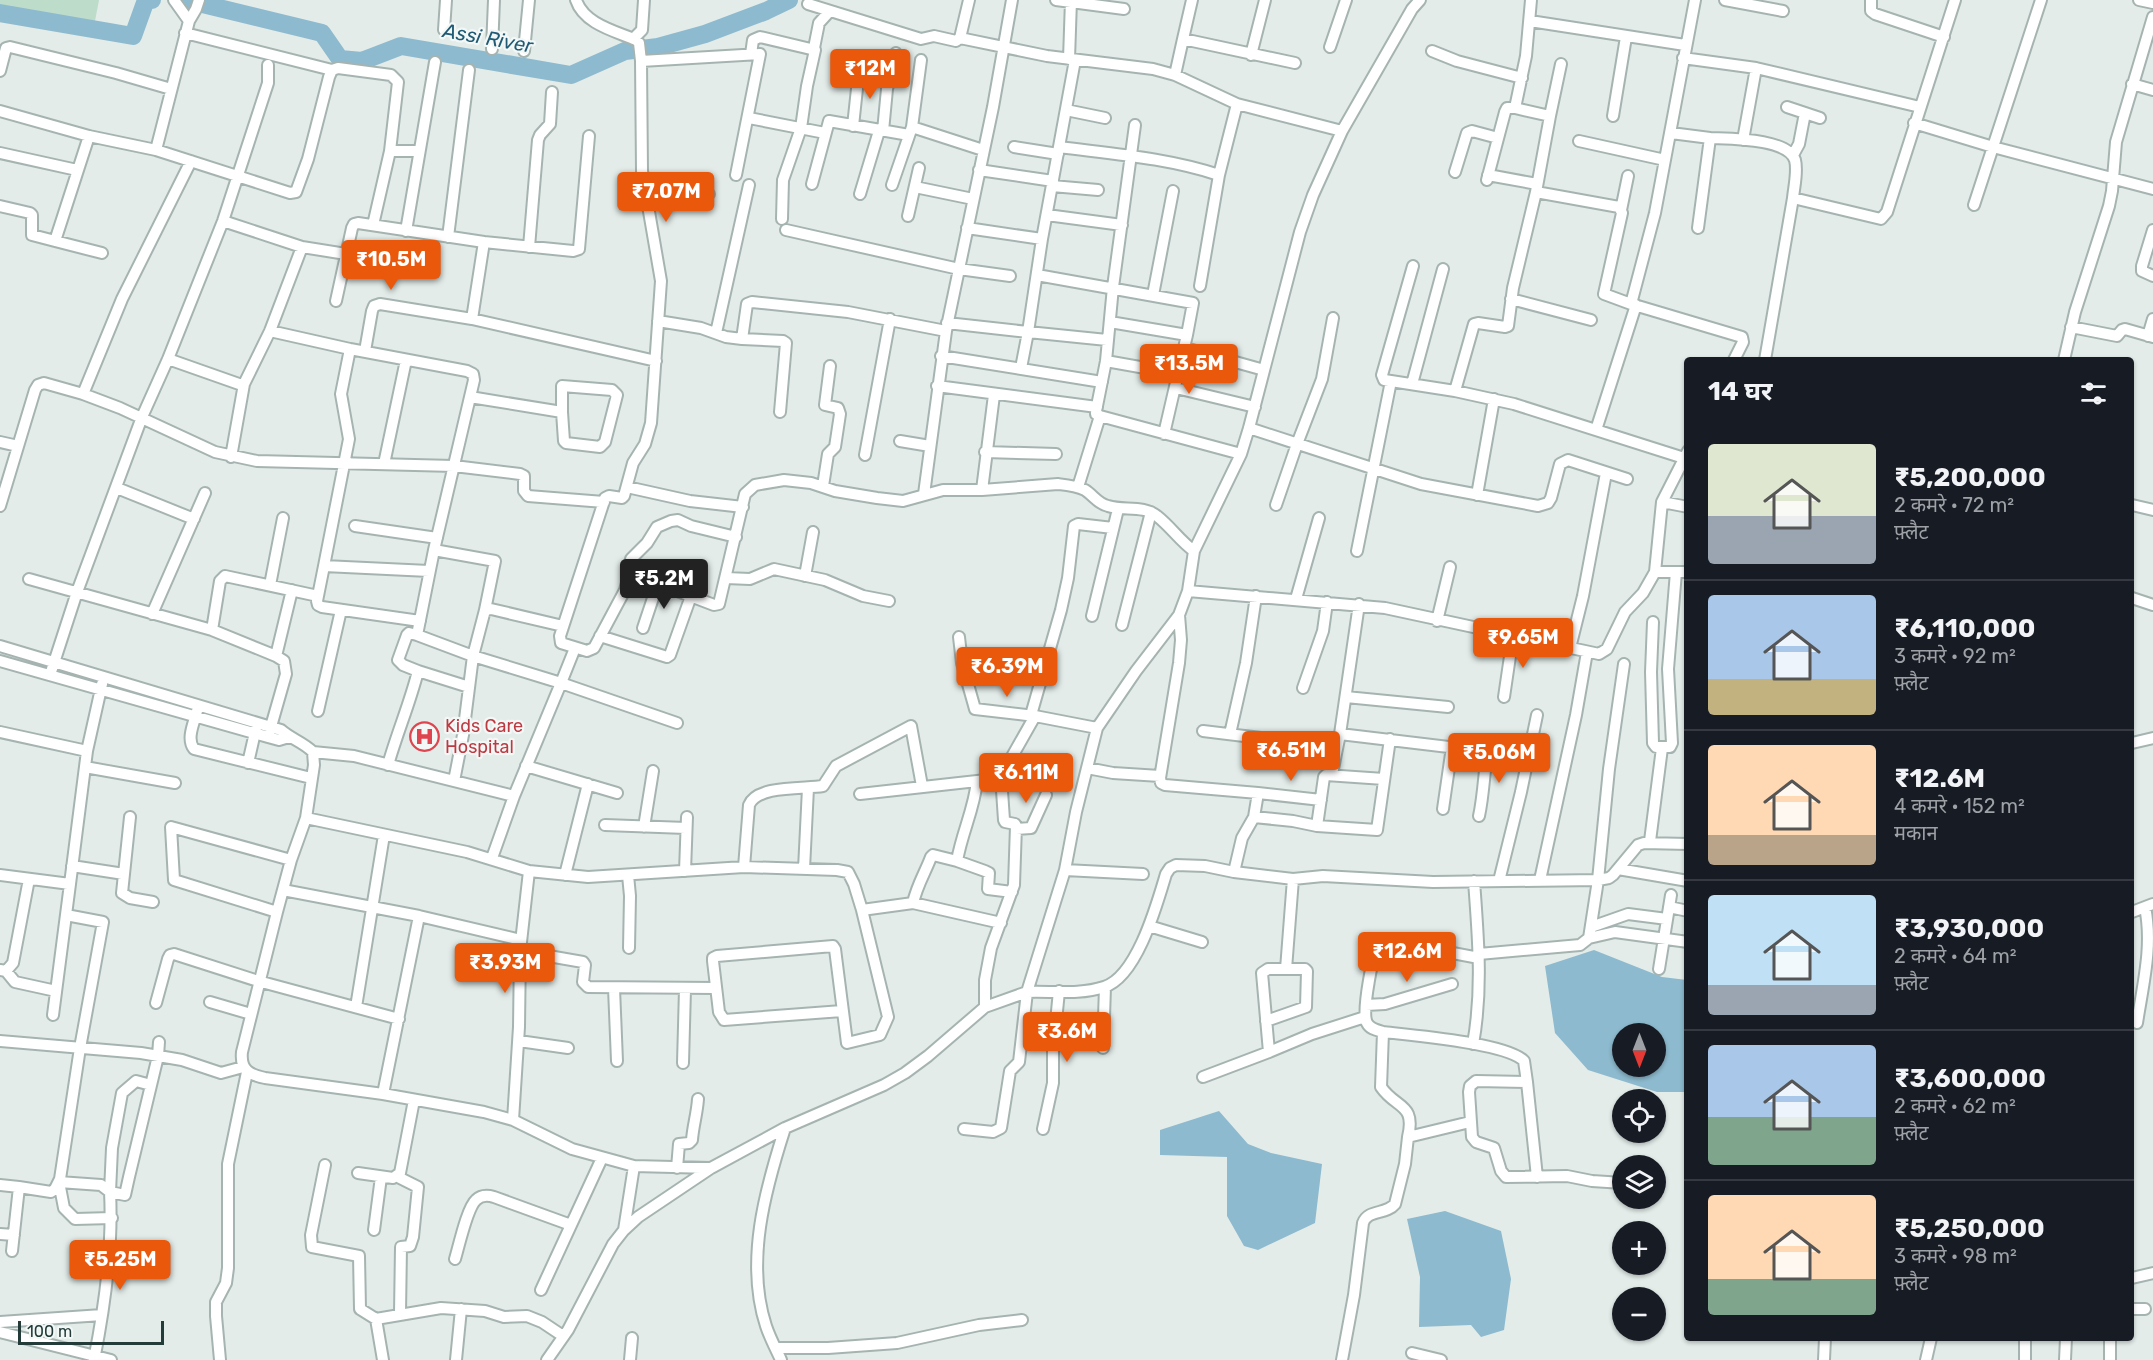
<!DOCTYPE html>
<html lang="hi">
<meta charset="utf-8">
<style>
body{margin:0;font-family:Rubik,"Noto Sans Devanagari",sans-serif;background:#242831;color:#f1f3f6;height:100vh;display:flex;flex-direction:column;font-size:22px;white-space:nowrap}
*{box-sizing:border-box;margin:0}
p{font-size:20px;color:#9ea1a6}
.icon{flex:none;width:33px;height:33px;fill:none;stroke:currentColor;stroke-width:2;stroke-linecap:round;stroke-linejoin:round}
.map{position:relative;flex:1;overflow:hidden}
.sheet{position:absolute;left:1684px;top:357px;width:450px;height:984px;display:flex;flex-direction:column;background:#171b24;border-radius:6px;box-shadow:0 2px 4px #0004}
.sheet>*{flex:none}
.needle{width:39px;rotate:180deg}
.buttons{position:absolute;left:1612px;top:1023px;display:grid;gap:12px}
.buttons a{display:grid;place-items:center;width:54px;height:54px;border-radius:50%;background:#171b24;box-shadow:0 2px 4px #0004;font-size:30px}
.scale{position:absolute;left:18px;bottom:15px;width:146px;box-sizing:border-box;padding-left:6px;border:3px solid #233c39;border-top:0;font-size:16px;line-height:21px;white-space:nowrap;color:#233c39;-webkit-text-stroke:4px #f3f8f7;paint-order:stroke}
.price{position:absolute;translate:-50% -51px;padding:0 14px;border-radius:6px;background:#ea580c;color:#fff;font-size:20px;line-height:39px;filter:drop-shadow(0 2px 3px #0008)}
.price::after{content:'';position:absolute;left:50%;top:36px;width:18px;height:14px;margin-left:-9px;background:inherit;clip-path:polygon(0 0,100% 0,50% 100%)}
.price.current{background:#222;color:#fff}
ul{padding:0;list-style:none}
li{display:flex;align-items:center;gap:18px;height:150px;padding:0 24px}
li+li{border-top:2px solid #363941}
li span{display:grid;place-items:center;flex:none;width:168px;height:120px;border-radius:6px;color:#555}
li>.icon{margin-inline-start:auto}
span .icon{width:72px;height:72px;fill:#fffc;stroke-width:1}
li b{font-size:26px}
h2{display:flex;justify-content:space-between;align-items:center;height:72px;padding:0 24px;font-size:26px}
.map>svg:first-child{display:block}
.green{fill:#bddcca}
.water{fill:#8dbace;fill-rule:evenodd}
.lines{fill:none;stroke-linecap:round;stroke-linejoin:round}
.river{stroke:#8dbace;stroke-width:18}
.minor-casing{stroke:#a6b4b1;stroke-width:14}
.minor{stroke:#fff;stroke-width:10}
.labels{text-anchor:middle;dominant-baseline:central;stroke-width:4.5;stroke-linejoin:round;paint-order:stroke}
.health-label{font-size:18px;fill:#be3a42;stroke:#f3f8f7;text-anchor:start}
.water-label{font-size:20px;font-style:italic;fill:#205a75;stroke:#f3f8f7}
</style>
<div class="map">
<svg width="2153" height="1360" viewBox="0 0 2153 1360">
<rect width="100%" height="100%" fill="#e3ece9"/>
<path class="green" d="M0 0H99L95 21 0 6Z"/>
<path class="water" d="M1594 950 1662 977 1687 980V1092H1657L1588 1070 1555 1033 1545 966ZM1623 1034H1656V1066H1623Z
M1219 1111 1248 1144 1271 1153 1322 1164 1315 1223 1258 1250 1244 1246 1227 1216V1157L1160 1155V1130Z
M1445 1211 1501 1231 1511 1279 1504 1330 1481 1337 1471 1325 1419 1327 1420 1277 1407 1219Z"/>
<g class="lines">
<path class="river" d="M186 0 322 33 340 59 362 61 401 46 571 75 625 51 658 47 705 34 766 11 789 0
M0 13 133 36 146 0H152"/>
<defs>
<path id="minor" d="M576 0C584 24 615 31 636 40L639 43 641 61 642 171 661 281 651 423 645 444 633 463 624 496 622 498 609 496 605 498 560 636 561 643 587 651 594 648 625 590 630 573 631 559 647 543 657 527 671 521 678 520 691 526 736 537
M1056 0 1124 9
M1531 0 1526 56 1515 108 1550 116 1536 192 1513 288 1508 326 1505 327 1478 323 1474 324 1455 391 1514 404 1684 458
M1725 0 1783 11
M1871 0V11L1875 14 1944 37
M2139 0 2153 3
M808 4 921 39 934 36 956 41 960 38 969 0
M189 21 196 9 199 0
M1530 21 1685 45
M444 30 446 0
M185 33 332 70
M960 38 1047 56 1153 69 1175 75 1237 104 1342 131
M633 39 642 30 644 0
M1183 39 1192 0
M1330 47 1346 0
M814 48 819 23 829 12
M492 49 494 0
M524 51 529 0
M1432 51 1457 61 1522 78
M751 54 753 40 760 37 815 50 807 86 801 128 783 180 782 219
M1251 55 1265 0
M1683 58 1756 68 1743 140
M1069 59 1071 0
M641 61 760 54 736 175
M1756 68 1920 107
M0 71 6 48 10 47 116 73 171 89
M1175 75 1183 39 1295 63
M2132 84 2153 90
M1787 107 1820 118
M1066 110 1105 118
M0 111 89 136 156 150 290 193 296 192 308 159 329 77 332 70 338 68 391 75 398 82 390 151
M1550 116 1561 64
M1613 116 1626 37
M749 118 825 133
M1914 123 1993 147 2153 189
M853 126 859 70
M912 127 921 60
M883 131 887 89 896 53
M1671 133 1710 138 1698 228
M89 136 55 241 102 253
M1710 138C1730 139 1787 138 1795 160 1798 171 1794 187 1793 198L1881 219 1887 212 1955 0
M1579 141 1665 160
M1014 147 1058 154
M1059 147C1113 154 1168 158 1219 175
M156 150 189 21 174 0
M0 153 77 170
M1793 155 1799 144 1805 113
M979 170 1053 181
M1455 172 1467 133 1472 131 1498 138
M1488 175 1537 184
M1487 180 1505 112 1507 108H1515
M812 184 829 121 909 135
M892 185 912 127 983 150
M1052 186 1098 190
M915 187 973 199
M644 192 709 194
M1536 192 1619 207 1622 213 1604 294 1631 304 1655 213 1695 0
M860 194 879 131
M1974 205 2041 0
M0 206 30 213 32 215V235L55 241
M1621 210 1628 176
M1047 215 1122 225
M908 216 919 168
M373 225 390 151H419
M967 228 1042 239 1028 332 1107 340
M786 230 959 269 1010 276
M2153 230 2142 266V271L2153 276
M406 231 435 62
M448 237 469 70
M1042 239 1075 60
M484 242 573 251 579 249 589 136
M302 247 346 254
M529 247 538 140 540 135 550 124 552 92
M1037 275 1193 303 1187 335
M1200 286 1219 175 1237 104
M1153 295 1173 191
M1511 299 1591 320
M336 301 352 228 354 224 358 223 484 242 472 319
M1631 304 1742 337 1743 342 1734 360
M658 321 701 328 726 337 742 339 747 304 752 302 848 312 946 331
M1110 322 1187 335 1164 434
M947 323 1028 332 1021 368
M2071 327 2117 336 2122 330 2125 329 2153 337
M270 331 350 349 467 371 473 374 474 380 434 550 417 635 473 656 561 683 575 648
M716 333 749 185
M2148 336 2153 319
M742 339 783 341 786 343 780 412
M1185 348 1264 370
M365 351 372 311 374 306 380 304 472 319 656 361
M941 356 1102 382
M168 359 239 384H244L270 331 302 247 223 221
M1765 360 1793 198
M2064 360 2075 312 2109 206 2112 191 2116 142 2153 17
M1106 361 1179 374
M1391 381 1384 380 1382 375 1413 266
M1412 384 1443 269
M937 386 1097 407
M1176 388 1255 407
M83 394 122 299 191 161
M470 397 562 412 564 441 566 443 600 447 605 442 617 395 612 390 562 386V412
M1100 416 1241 454
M1249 428 1421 484 1538 506 1548 503 1551 498 1560 464 1568 460 1627 479
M1596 430 1636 305
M900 441 930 446
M0 442 18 446
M985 452 1056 454
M865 455 890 319
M231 457 244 384
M384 464 406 360
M823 486 828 454 835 447 840 414 838 408 825 405 830 366
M627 487 690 501 743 507
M1078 487 1100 416 1096 414V411L1106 361 1113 287 1135 125
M117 488 194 519
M982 490 994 395
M924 494 946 331 993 107 1012 0
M1477 495 1494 399
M1662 502 1688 507
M1276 505 1297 444 1322 379 1333 318
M2132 505 2153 510
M0 506 35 390 38 385 44 383 83 394 120 408 215 452 257 461 454 466 520 474 524 476V491L528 496 604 502
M355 526 437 538
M434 550 495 561 485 610
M1357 551 1391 381 1455 391
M324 566 349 439 341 394 350 349
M1655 572 1662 502 1688 451
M630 573 714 605 719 604 745 494 755 485 784 480 811 483 835 491 877 498 903 501 943 490H982L1058 484C1067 485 1077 486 1085 490 1093 495 1098 504 1108 506 1123 511 1144 505 1157 516 1171 527 1180 541 1194 551
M805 576 813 532
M726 578 750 579 774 569 825 580 863 596 889 601
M29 579 212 630 276 656 284 661 286 674 268 737
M270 585 283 518
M1188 591 1385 608 1599 654 1607 649 1625 612 1643 593 1655 572H1688
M2132 598 2153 605
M1296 599 1319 518
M152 614 205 493
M1179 615 1181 640 1179 663 1160 778 1161 783 1165 785 1258 793 1254 817 1242 838 1234 872
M1092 616 1118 509
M420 621 322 607 318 605 317 601 324 566 429 571
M1437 621 1450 567
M1653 622 1651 672 1653 743 1656 747H1670L1672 743 1668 669 1676 572
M1122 625 1151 512
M643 628 658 583
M212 630 220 581 225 576 318 596
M417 635 409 633 407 635 398 660 403 665 418 671
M600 636 667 657 670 655 691 596
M959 637 962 663 975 709 1035 716
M0 646 281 730C291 739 303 742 313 752L314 765 306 818 291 860 277 912 242 1052C240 1070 250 1075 265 1078L383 1094 484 1112 513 1120 572 1149 634 1166
M1570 648 1583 596 1606 473
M276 656 292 590
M0 661 268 737 279 740 289 737
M50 675 77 592 142 417 168 359 223 221 268 83V65
M1303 688 1323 631 1327 602
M1346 697 1448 707
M1504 697 1513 636
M197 711C194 723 186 739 194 749L311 778
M318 711 341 610
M1031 715 1061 610 1068 578 1074 526 1078 524 1113 528
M1203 731 1277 740
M0 732 87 751
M1230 734 1246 663 1256 596
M1340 734 1457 748 1470 745 1505 748
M2132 743 2153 738
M313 752 354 756 514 796
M248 763 256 728
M388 765C397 733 410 703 418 671L469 687
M526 766 617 793
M85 767 175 783
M1087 768 1113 773 1160 776V778
M1332 774 1340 734 1359 604
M454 781 463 735 473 656 485 610 491 609 563 626
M1258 793 1321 800
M860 794 995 779 1001 776 1035 716 1097 728
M1443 809 1452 747
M1479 816C1484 793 1484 770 1488 747
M130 817 122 893 130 898 153 902
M1254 817 1293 821 1317 826 1377 830 1390 739
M306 818 467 852 529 871 588 877 744 867 837 870 848 872 854 884 862 910 888 1017 880 1035 847 1043 835 949 833 946 717 956 713 958V961L719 1012 724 1020 842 1011
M605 825 686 828
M1317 826 1324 777 1326 775 1384 779
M644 827 653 771
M1016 829 1031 828 1046 795
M1650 841 1662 748
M492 858 514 796 561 683 677 723
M957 861C962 832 974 810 977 781
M72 866 124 874
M744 867 749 805C757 785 804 789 823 786L836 766 911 726 922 786
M804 869 808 788
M1618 869 1688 881
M1065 870 1143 874
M685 871 687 817
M0 875 70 884 87 751 102 684
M565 875 588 784
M628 875 630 896 629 948
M1540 880 1576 715 1587 652
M1499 881 1521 792 1537 715
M283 890 419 916 521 940
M913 903C917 885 925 873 931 857L933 855 957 861 985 871 989 873 988 889 1012 892
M1669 907 1688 911
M862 910 913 903 1001 923
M277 912 174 880 171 827 291 860
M2132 912 2153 904
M1149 926 1202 942
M1591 927 1628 914 1667 919
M1589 938 1615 932 1688 942
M520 951 583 962 585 965 583 982 588 987 716 988
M1479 954 1580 945 1589 938 1598 880 1609 769 1624 664
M1479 958 1379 939C1374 950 1361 1012 1367 1023 1370 1029 1376 1030 1383 1032 1410 1035 1507 1043 1524 1061L1527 1082 1476 1081 1470 1086 1469 1092 1472 1137 1476 1142 1494 1148 1501 1171 1506 1177 1567 1176 1592 1181 1623 1183
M1659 969 1671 895
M0 970 6 971 13 963 29 879
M6 971 15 982 56 991
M614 988 617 1061
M210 1002 251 1014
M156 1003 168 959 170 955 174 954 258 981 399 1019
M1366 1005 1385 1004 1452 984
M356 1007 384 835
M985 1007V980L991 948 1014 885 1016 826 1015 824 1005 822 1004 820 1001 776
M53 1015 70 884
M1266 1021 1306 1007 1307 971 1305 969H1286
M2137 1023C2143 984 2153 946 2145 907
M1383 1032 1381 1087C1396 1109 1416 1103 1408 1137L1470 1122
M0 1041 141 1053 182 1060 221 1073 243 1067
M519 1041 568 1048
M1473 1044C1483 989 1478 936 1474 881
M1103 1048 1105 987
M1269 1052 1312 1034 1365 1017
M683 1063 685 989
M1203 1077 1269 1052 1262 973 1268 969H1286L1293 879
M1527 1082 1537 1177
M151 1085 136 1081 122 1093 112 1148 110 1192 125 1195 129 1177 158 1056 159 1042
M383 1094 419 916
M513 1120 519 1027 520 951 529 871
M964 1129 993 1132 1001 1128 1010 1071 1019 1062 1027 992C1052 991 1080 995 1104 987 1137 977 1157 904 1166 874L1170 868 1176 865 1205 866 1234 872 1293 879 1323 876 1433 882 1598 880 1609 878 1613 875 1638 845 1644 843 1688 844
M1043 1129 1053 1083V1052L1059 991
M325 1165 311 1235 312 1247 359 1256 360 1309 376 1319
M677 1168 679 1144 689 1143 692 1140C693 1126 697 1114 698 1099
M358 1173 393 1178 400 1173 414 1100
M398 1177 418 1187 413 1237 410 1246 401 1247 400 1313
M0 1185 19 1187
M374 1230 381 1177
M624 1230 638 1217 711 1168
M0 1234 14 1235
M12 1251 19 1187 51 1192 55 1189 60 1179 80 1048 103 922 66 915
M455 1259C459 1246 467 1208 476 1200 481 1195 487 1195 494 1197L571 1225
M2132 1278 2153 1273
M541 1290 602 1158
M2132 1309H2145
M0 1322 102 1315
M0 1332 111 1360
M776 1348H828L897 1343 979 1325 1022 1320
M1412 1353 1441 1360
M94 1360C105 1305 113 1248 110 1192L101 1185 59 1182 64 1208 75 1219 112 1218
M220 1360 216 1316V1302L226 1283 228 1268V1164L247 1072
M383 1360 376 1319 441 1308 485 1311 504 1317 527 1316 542 1322 563 1336
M456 1360 461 1309
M547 1360 568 1330 613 1244 624 1230 634 1166 711 1168 785 1128 884 1085 905 1073 928 1056 985 1007 1027 992 1065 870 1076 812 1097 728 1136 671 1179 615 1188 591 1194 551 1241 454 1249 428 1300 232 1313 195 1342 131 1412 9 1420 0
M630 1360 632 1338
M781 1360C776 1349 770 1338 766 1326 745 1262 765 1190 785 1128
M1342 1360 1354 1295 1363 1223C1368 1209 1386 1215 1395 1204L1405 1164 1408 1137
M1824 1360 1825 1338
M1926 1360 1931 1338
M2025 1360V1338
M2065 1360 2066 1338
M2110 1360V1338"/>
</defs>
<use href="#minor" class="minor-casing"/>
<use href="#minor" class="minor"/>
</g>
<defs>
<symbol id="hospital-ring" viewBox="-11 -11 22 22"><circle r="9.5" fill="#f3f8f7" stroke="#e0444e" stroke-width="1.5"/><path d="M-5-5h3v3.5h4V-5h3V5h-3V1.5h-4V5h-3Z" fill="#e0444e"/></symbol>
</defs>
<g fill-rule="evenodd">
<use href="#hospital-ring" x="408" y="720" width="33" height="33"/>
</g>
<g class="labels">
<g class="health-label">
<text x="445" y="726">Kids Care<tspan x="445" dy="21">Hospital</tspan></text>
</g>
<g class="water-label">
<text transform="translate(488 38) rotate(10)">Assi River</text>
</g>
</g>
</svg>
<div class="buttons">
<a><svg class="needle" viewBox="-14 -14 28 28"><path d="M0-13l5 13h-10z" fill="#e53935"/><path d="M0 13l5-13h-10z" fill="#9ea1a6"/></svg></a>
<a><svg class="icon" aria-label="locate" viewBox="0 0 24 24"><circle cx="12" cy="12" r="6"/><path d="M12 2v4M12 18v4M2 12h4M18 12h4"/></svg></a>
<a><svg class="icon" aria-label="layers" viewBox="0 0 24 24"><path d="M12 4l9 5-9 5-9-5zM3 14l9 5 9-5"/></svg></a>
<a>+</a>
<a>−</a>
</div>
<div class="scale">100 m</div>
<b class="price" style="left:870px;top:100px">₹12M</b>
<b class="price" style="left:666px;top:223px">₹7.07M</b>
<b class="price" style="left:391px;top:291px">₹10.5M</b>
<b class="price" style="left:1189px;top:395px">₹13.5M</b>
<b class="price current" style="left:664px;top:610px">₹5.2M</b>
<b class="price" style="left:1523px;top:669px">₹9.65M</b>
<b class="price" style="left:1007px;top:698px">₹6.39M</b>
<b class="price" style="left:1291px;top:782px">₹6.51M</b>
<b class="price" style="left:1499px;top:784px">₹5.06M</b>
<b class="price" style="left:1026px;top:804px">₹6.11M</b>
<b class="price" style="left:1407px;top:983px">₹12.6M</b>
<b class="price" style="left:505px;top:994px">₹3.93M</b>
<b class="price" style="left:1067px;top:1063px">₹3.6M</b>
<b class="price" style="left:120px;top:1291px">₹5.25M</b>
<section class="sheet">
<h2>14 घर<svg class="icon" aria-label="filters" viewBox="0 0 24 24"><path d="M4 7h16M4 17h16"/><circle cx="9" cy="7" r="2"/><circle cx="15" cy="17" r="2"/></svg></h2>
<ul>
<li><span style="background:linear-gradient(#dfe7d0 60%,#9aa5b1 0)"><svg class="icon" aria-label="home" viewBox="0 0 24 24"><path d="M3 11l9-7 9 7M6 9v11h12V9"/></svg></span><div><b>₹5,200,000</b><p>2 कमरे · 72 m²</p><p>फ़्लैट</p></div></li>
<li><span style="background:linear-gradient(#a9c7e8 70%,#c2b280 0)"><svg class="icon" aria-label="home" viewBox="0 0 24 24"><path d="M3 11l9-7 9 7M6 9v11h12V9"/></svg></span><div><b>₹6,110,000</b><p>3 कमरे · 92 m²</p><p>फ़्लैट</p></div></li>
<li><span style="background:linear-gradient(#ffd9b3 75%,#b9a48a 0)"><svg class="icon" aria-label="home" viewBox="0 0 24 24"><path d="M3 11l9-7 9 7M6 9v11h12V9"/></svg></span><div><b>₹12.6M</b><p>4 कमरे · 152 m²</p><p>मकान</p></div></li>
<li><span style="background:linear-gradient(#bfe0f5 75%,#9aa5b1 0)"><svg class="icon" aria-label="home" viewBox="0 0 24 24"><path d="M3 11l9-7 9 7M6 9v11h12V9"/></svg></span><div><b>₹3,930,000</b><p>2 कमरे · 64 m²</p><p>फ़्लैट</p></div></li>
<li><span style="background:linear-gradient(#a9c7e8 60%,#7fa58c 0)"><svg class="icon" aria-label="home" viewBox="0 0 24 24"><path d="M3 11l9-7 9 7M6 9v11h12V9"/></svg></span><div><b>₹3,600,000</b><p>2 कमरे · 62 m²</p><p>फ़्लैट</p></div></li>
<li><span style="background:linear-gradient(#ffd9b3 70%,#7fa58c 0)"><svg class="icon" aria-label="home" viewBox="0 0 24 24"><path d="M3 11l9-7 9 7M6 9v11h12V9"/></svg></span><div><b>₹5,250,000</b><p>3 कमरे · 98 m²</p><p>फ़्लैट</p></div></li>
</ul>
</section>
</div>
